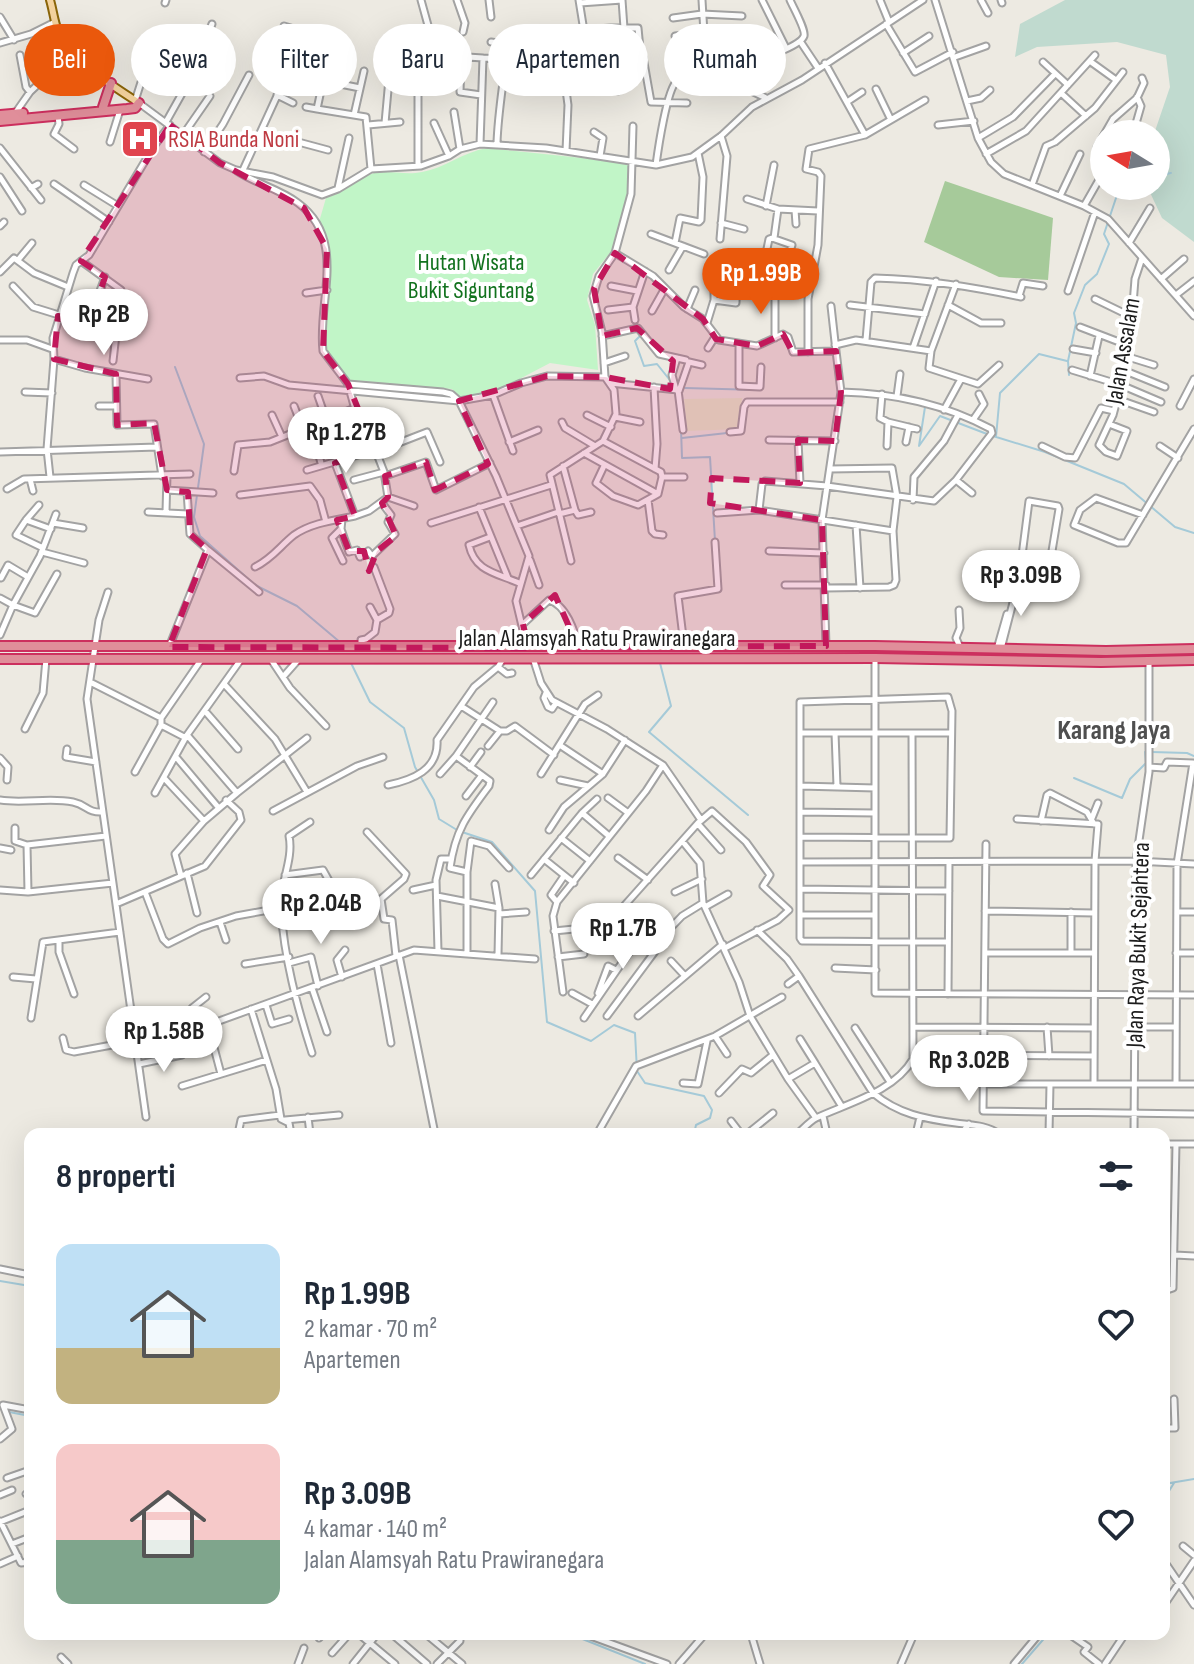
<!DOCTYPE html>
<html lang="id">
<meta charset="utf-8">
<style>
body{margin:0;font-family:"Sofia Sans Condensed",sans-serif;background:#f6f6f7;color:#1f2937;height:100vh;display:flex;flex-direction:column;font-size:30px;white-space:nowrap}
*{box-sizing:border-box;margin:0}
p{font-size:26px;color:#747a83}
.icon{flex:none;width:44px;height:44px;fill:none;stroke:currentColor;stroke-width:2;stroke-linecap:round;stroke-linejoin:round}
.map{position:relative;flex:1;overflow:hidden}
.sheet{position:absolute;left:24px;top:1128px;width:1146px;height:512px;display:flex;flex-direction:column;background:#fff;border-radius:16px;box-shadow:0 8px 32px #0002}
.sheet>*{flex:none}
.banner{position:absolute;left:24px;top:24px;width:1146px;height:72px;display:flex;gap:16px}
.needle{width:52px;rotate:281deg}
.fabs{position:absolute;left:1090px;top:120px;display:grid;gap:16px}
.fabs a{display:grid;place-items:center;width:80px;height:80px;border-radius:50%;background:#fff;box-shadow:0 8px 32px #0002;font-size:40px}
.price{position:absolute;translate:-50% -68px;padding:0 18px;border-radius:28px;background:#fff;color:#222;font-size:26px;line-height:52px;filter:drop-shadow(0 2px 4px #0008)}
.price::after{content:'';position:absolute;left:50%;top:48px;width:24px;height:18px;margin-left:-12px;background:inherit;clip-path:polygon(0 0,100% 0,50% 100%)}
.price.active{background:#ea580c;color:#fff}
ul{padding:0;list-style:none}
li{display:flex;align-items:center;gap:24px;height:200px;padding:0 32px}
li span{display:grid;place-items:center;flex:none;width:224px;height:160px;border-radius:16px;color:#555}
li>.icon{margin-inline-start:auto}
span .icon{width:96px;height:96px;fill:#fffc;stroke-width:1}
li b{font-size:34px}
h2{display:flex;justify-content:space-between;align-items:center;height:96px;padding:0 32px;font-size:34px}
.chip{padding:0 28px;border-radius:36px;background:#fff;box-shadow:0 8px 32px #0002;font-size:28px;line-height:72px}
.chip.active{background:#ea580c;color:#fff}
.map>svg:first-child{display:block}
.farmland{fill:#e8ebce}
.forest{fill:#a6ca9a}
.wetland{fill:#c0dacf}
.park{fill:#c1f5c7}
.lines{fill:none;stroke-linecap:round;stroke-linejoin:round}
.stream{stroke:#a5cad8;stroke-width:2}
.minor-casing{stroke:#a3a3a3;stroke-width:9}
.major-casing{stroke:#8b6509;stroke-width:10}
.highway-casing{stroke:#cc2f5e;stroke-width:12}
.minor{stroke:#fff;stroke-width:5}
.major{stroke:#f5d49f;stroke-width:6}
.highway{stroke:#e08e9a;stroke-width:8}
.marked{fill:#c2185b;fill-opacity:0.2;stroke:#c2185b;stroke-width:6;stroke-dasharray:16 10;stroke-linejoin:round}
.labels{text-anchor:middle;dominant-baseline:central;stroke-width:8;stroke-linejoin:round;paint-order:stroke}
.health-label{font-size:24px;fill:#be3a42;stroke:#fff;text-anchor:start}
.park-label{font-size:24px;fill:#12721e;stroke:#fff}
.street-label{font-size:24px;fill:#1c1c1c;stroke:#fff}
.quarter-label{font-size:28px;font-weight:bold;fill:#4f4f4f;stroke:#fff}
</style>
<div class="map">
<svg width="1194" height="1664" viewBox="0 0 1194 1664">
<rect width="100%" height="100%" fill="#edeae2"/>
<path class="farmland" d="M742 398 741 429 687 431 684 399Z"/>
<path class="forest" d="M945 181 1053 218 1048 280 999 277 924 242Z"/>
<path class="wetland" d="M1065 0H1194V242L1162 218 1147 186H1156V134H1154L1170 87 1166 55 1117 42 1037 47 1015 57 1020 24Z"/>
<path class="park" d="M487 148 630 163 628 198 613 249 593 274 587 300 595 325 598 370 550 363 491 394 459 397 452 389 350 381 326 351 330 249 327 236 319 222 326 198C343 193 355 180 371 174 387 169 405 176 422 172 445 168 463 152 487 148Z"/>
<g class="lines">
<path class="stream" d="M1156 176 1171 173
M634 330 641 335 635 341 644 366 657 364 673 384
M175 367 204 444 194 517 200 536 255 585 297 606 341 643
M1069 375 1068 361 1076 323 1074 313 1085 285 1097 274 1109 244 1104 234 1120 186
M685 388 759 390
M925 407 919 446 940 416 987 434
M681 429 682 458 710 457 715 541
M993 436 1045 452 1124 484 1175 527 1194 533
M996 437 1000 393 1039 354 1067 361
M682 438 727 433
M676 595 687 592
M656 645V640L680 638 677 609
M351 663 370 702 404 728 415 767 434 800 439 819 457 830
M660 663 671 706 649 732 748 815
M1152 752 1187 753 1194 756
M1074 778 1122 798 1130 779 1146 763 1145 752
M462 832 492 842 535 891 547 1022 591 1041 614 1025 635 1033 637 1071 645 1083 704 1096 712 1110 710 1118 696 1125 694 1134
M602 1130 637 1071
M0 1281 30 1286
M9 1412 30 1416
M1164 1484 1194 1479
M1164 1499 1174 1483
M570 1634 645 1664
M1022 1664 1048 1634"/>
<defs>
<path id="minor" d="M421 0 429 29
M457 0 465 23 463 32
M489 0 491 17
M579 0 584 31
M622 0 624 28
M702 0 704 33
M762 0 786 48
M880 0 889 22
M935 0 978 138 991 162 1004 174 1084 206 1108 219 1194 316
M981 0 988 13
M1001 0 1002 3
M165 3 166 0
M580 3 622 0
M0 17 14 40
M673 18 702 14 742 16
M886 24 915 72 953 52
M613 29 618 91
M588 31 589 64
M753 35 755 54 758 58C766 58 801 45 804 36 806 30 793 7 790 0
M675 36 704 33 744 36
M800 41 818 68
M491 42 505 44 507 48C504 81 498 111 497 143
M0 43 31 34 55 22
M903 53 929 36
M20 55 26 87 30 92
M452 56 483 58 480 144
M461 56 460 92 481 95
M643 57 651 102 687 103
M955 57 986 46
M483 58 500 59
M1043 62 1068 85
M1091 62 1116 80
M825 63 865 135
M564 66 614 61
M286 73 360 88
M323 81 317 109 366 117 371 169
M876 89 891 120
M1061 93 1086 116
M277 95 293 103
M135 101 157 32
M967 101 981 98 990 90
M847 102 862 92
M139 103 220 163 236 170 273 177 322 195 338 189 371 169 421 166 449 156 460 149 480 144 546 148 656 165 692 157 721 136 752 107 802 80 923 0
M306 107 317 109
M16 112 30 92 72 52
M454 112 460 149
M354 115 364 71
M58 116 59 124 54 134 74 149
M166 122 189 81 212 24
M385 123 392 46
M434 123 449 156
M368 125 400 122
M938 125 974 121
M261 132 328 150
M594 132 603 138 600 156
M1133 134 1141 106 1137 97
M183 135 210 96
M978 138 1013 117 1055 74
M110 142 120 110
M0 148 41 200
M566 151 568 105 559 38C573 28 620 27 638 28L640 49 614 53
M204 152 223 124 249 75
M986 154 1026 131 1095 55
M1104 155 1097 147 1113 119 1137 98 1144 83 1142 78
M656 165C658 150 667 88 677 81 703 64 742 87 766 98
M418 166V43
M243 170 305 35 304 32 284 26
M237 171C256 184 280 189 298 203 348 240 317 301 323 351L348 384 356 413 370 436 384 472 388 497 369 511 355 516
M0 177 22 211
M54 184 109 222
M84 185 118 206
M1032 185 1046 146 1055 142 1095 108 1123 72
M31 188 38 184
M338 188 349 138
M1060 196 1080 154
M747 199 778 209 818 211
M766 206 774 165
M1084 206 1104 171
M795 210 796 224
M721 223 744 229
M0 226 4 222
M651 234 704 254
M774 238 778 209
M720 239 727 156 721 136
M675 243 680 218 699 222 701 220 703 177 698 153
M1129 243 1150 208
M615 253 653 276 684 307 703 319 719 340 757 346 783 334 788 337 793 352 836 351 831 306
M18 260 32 243
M81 261 121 290 113 361
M719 265 737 269 736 303 714 300V280Z
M669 270 683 246
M0 272 14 258 34 273 68 287
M1161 279 1184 259
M780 282 792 245 772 238 769 239 762 273 763 278 809 289
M13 286 33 307 88 324 105 277
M611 286 637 291
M1068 291 1095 212
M306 293 327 290
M1176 295 1194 281
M1019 296 1023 283 1043 286
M1095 299 1132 317
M850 305 925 314
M948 305 981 323H1001
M687 309 695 290
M608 310 633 307
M652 311 665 288
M635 320 633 307 645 271
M707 323 714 300
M1080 327 1127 345
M602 336 638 328 659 354 686 360
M775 338V295
M0 340H27L52 349
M866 340 871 282 875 278C925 279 972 287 1021 297
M739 345V386L760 387 761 367
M835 345 856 340 931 351 956 284
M708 348 715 337
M913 348 936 281
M1073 349 1096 353
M931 351 929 368 978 384 999 365
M808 352V299L818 245 821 176 818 172 806 169 809 149 865 135 925 100
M1125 356 1154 365
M54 359 85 368 148 379
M604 363 625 356
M1072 370 1121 385 1161 402
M1123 370 1165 387
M116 374 117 425 154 424 162 476
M1090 376 1099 336
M240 378 264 376 289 385 459 401 493 395 521 383 547 376 605 377
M610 383 678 390 683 430
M348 384 443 392 451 394 459 401 496 476 529 556 516 601 527 647
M654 387 657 444 655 469
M676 390 672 375 677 358
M679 391 689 362 702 365
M25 392 52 393
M882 394 880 418 888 422 887 446
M493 395 513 451
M318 396 326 419
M897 396 900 374
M1117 399 1154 412
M99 406H115
M294 406 303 429
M1180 406 1194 379
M944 410 961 379
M272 415 282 437
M587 415 611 427
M615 417 640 422
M973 420 984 404 979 394
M320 421 328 440
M562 422 565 428 595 446
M888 422 917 429
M1109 424 1127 431 1117 456 1106 452 1099 445 1113 415 1121 385 1132 317 1135 279 1142 258
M299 430 307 452H318L321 463
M730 432 741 431 744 407 747 402H840
M370 436 390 429 396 444 427 432 440 462
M769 440 835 441
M798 440 800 483
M603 441 661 472 662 477 658 494 638 505 613 496 596 483 604 466
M509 442 538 430
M906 442 909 427
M1042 446 1065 457 1075 458 1101 408 1114 411
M1160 446 1178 458
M0 452 157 447
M584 453 658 494
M307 470 375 450
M234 471 238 445 270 442 355 408
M385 476 426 462 436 490 490 463
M50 477 47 449 54 359 53 338 73 273 76 265 89 255 154 146 170 125
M662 477H684
M30 479 33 491
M354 480 384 472
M956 480 972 493
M7 489 24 479 190 474
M167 490 213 493
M240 495 310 486 320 500 326 522
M388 497 414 506
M648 500 652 531 655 534 663 535
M913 500 914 477 944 441 958 415
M479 507 508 578
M575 510 578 515 591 512
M759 510 762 484 765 481 827 486 934 501 956 480 992 433 991 429C944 404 894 393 841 392
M148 512 188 514
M166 512 167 475
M717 513 759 510 893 531
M56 514 40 556 13 605 35 613 57 574
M559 514 575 510 563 466
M1143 515 1096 498 1080 510 1074 525 1118 543H1126L1194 429
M342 519 341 529 332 538 343 561
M26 520 39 505
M53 523 83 528
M431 523 551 485
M856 525 860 588
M517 526 558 512
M341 529 349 552 357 550 360 557 368 551 372 556 395 534 388 522 391 515 382 503
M490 537 469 545C475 572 497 573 519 583
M43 548 16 535 26 520 51 529
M208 550 259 592
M769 551 824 553
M42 552 84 563
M530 560 539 585
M571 561 550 475 603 441 616 414 614 390 605 377 602 332 593 296 599 276 615 253 631 194 633 126
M255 567C273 558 280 546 294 535 311 523 335 520 355 516L335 463
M1020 569 1060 577
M1 578 8 565 28 577
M785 585H826
M826 588 889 587 894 585 896 580 893 531 897 497 892 468 830 469
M108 592 99 620 87 699 146 1117
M0 598 13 605 0 635
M370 607 377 620
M959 610 960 628 956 638 960 647
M523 624 549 600C566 605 575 631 578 647
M361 646V640L366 639 375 632 377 620 389 613 390 609 374 567
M826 646 822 520 841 392 836 351
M169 647 208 550 190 534 187 492
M680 647 683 637 678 596 718 589 715 542
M997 649 1007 614
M1001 649 1019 579 1029 501 1058 506 1059 509 1048 575
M270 658 290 688 326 726
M533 658 541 683 552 700 607 729 663 765 701 820
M875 658V993L1194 995
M498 667 507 674 512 673
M283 677 298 660
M90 682 161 718V725L186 738
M224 684 275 739 307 792
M546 693 544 698 548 707 552 709 556 703
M461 706 500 731
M205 711 238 749
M161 718 201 660
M25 729 43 693 46 659
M800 733H951
M835 733 837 786
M187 735 237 793 307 738
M488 746 500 731H507L515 726 554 755
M561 746 603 774
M67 749 66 757 96 762
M176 757 218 807
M0 758 8 767 7 780
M470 767 481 752
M1149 767 1164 768 1167 762 1193 763
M135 772 161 725
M440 774 456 756
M541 774 585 704 598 695
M164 778 204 821
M560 780 588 786
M388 785C412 780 439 770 437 740L474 687 498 667 503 659
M800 786 875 788
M155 793 187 735 242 658
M466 796 482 775
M608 798 627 812
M0 800C24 804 49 797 73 802 87 805 87 813 103 812
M273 811 357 766 383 757
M800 812 875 813
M582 813 609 836
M1092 818 1098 803
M1017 819 1098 824 1095 861 1094 1084
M1041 821 1047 795 1050 793 1087 812 1094 824
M310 822 289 836C294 860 279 884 281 909 284 958 297 1006 312 1053
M698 824 721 850
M15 828V841L27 845
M549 830 564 807 603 774 625 740
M367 832 406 874 404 879 381 899
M800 837 950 838 952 711 948 697 800 702V938L802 941 948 942
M561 838 590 861
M683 842 700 863 703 903 739 982 750 1016 788 1079 816 1118
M986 844 983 1111 1194 1114
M0 848 11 850
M618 858 648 880
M544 859 574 883
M800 862 1136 861 1194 864
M467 872 450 868C455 831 467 815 489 786L490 781 456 756 493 702
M187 873 197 913
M285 875 323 870 333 888
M531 875 582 813 597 799
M181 876 175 854 204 821 237 793
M495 884 499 908 498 955
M800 889 949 891
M0 890 28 892 113 883
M413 890 436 885
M28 892 27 845 106 836
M145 892 163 939 168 944 200 928 236 916 280 908
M675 892 702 879
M437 896 499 908
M281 900 301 897 307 910 320 908
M366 901 381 899 384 919 392 920 396 956
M557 902 551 895 564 876
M116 904 205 866 241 820 239 812 226 800
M705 907 728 894
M985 911 1094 913
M1177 912H1194
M499 914 526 912
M800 915H875
M220 922 226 940
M757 930 787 959 799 976
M554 931 574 929
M660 939 682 916 703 903
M59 940V952L74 994
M438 951 436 880 441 859H451
M985 953H1094
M1071 953V912
M1176 953H1194
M467 954V872L471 841 489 846 509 868
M628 954 612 942 631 917
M399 955 435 1134
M558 957 584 954
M671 961 685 976
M289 963 311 957 318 986
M245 964 289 957
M377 964 391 1043
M835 968 876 970
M13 977 36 979
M342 977 337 960 345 950
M788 984 799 976 873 1093C898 1114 925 1119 956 1123 970 1125 987 1125 999 1134
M312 988 327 1032
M563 992 553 916 557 902 646 791 663 765
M572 993 592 1004
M598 993 608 966 616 970
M948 994 949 862
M266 1005 272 1024 289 1019
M251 1009 276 1089 281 1119 289 1123 291 1134
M176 1014 181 1032
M607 1016 662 942 624 911V906L698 823 712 811 746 842 770 875 763 886 789 910 778 920 725 948
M638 1016 723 944
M31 1018 43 942 120 932
M584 1018 628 954 648 930
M208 1025 221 1074
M194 1027 192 1008 206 997
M913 1027 1094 1028
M1047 1027 1049 1056
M1135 1027H1176
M855 1028 890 1082
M715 1036 727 1054
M63 1038 66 1050 74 1052 177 1033 208 1025 414 950 535 959
M800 1039 815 1063
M203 1048 213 1045
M913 1055 1094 1056
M139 1064 182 1055
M788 1079 815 1063 842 1107
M683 1083 698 1084 707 1041
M985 1084H1194
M1176 1084 1177 864 1193 763
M182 1086 267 1060
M719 1093 742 1069 751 1073 773 1055
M823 1116 827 1134
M308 1117 310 1134
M285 1120 339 1115
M731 1121 741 1134
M238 1134 241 1120 280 1115
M597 1134 636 1066 715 1036 782 997
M747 1134 773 1113
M797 1134C803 1129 810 1121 816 1118 848 1103 894 1092 913 1059L912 733
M916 1134 920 1117
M961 1134 969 1124
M1049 1134 1050 1084
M1134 1134 1136 861 1149 772V660
M1164 1144H1194
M1175 1255 1194 1256
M0 1269 30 1275
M1164 1291 1173 1288 1176 1144
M3 1405 30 1410
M1164 1428H1175L1174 1399
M0 1439 12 1429 3 1405
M7 1478 30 1470
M26 1494 30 1493
M0 1495 12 1490
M0 1521 21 1563 30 1562
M0 1522 30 1510
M12 1544 30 1537
M1183 1546 1194 1555
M1164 1561 1194 1605
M0 1564 18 1556
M1164 1605 1194 1561
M359 1634 395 1664
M392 1634 427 1664
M426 1634 462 1664
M585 1634 667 1664
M751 1634 760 1664
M1069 1634 1088 1647 1084 1652 1099 1664
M319 1638 323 1634
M332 1653 349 1634
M61 1657 68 1664
M298 1664 304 1648
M353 1664 377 1634
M437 1664 460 1641V1634
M679 1664 705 1634
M901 1664 914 1634
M1014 1664 1039 1634
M1105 1664 1125 1634"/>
<path id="major" d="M50 0C53 10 54 21 58 31 69 59 114 87 139 103"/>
<path id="highway" d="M103 107 111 83
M0 115 23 113
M0 121 127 109 135 108 139 103
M0 646H875L1106 651 1194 649
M0 659 875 658 1101 662 1194 660"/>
</defs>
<use href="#minor" class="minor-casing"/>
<use href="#major" class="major-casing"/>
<use href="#highway" class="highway-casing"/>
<use href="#minor" class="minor"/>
<use href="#major" class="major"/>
<use href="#highway" class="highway"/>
</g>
<path class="marked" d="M170 125 220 163 304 208 327 249 323 351 348 384 375 450 346 459 338 449 341 461 335 463 355 516 337 520 349 551H364L369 571 377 551 396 536 382 503 388 497 385 476 426 462 435 490 488 464 459 401 547 376 605 377 670 389 673 361 637 328 602 336 594 289 615 253 703 319 716 339 757 346 783 334 793 353 836 351 841 392 835 441 798 440 800 483 712 478 710 503 822 520 826 646 578 647 555 595 523 624 528 648 169 647 207 549 190 534 188 492 167 490 154 423 117 425 116 374 54 359 58 316 89 325 105 277 81 261Z"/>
<defs>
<symbol id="hospital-square" viewBox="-11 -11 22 22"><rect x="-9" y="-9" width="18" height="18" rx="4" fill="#e0444e" stroke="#fff"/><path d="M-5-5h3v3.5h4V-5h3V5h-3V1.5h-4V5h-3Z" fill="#fff"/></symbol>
</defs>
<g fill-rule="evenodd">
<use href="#hospital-square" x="118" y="117" width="44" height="44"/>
</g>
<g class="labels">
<g class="health-label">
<text x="168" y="139">RSIA Bunda Noni</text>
</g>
<g class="park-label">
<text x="471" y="262">Hutan Wisata<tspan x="471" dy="28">Bukit Siguntang</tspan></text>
</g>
<g class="street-label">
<text transform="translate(1123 351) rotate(-80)">Jalan Assalam</text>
<text x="597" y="638">Jalan Alamsyah Ratu Prawiranegara</text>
<text transform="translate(1138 945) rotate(-88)">Jalan Raya Bukit Sejahtera</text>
</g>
<g class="quarter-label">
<text x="1114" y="730">Karang Jaya</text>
</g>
</g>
</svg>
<div class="fabs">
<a><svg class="needle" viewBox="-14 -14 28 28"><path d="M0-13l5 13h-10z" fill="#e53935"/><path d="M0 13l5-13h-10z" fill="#747a83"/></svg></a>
</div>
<b class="price active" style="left:761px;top:316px">Rp 1.99B</b>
<b class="price" style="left:104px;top:357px">Rp 2B</b>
<b class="price" style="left:346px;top:475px">Rp 1.27B</b>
<b class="price" style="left:1021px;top:618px">Rp 3.09B</b>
<b class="price" style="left:321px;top:946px">Rp 2.04B</b>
<b class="price" style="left:623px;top:971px">Rp 1.7B</b>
<b class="price" style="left:164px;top:1074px">Rp 1.58B</b>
<b class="price" style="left:969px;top:1103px">Rp 3.02B</b>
<div class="banner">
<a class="chip active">Beli</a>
<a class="chip">Sewa</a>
<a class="chip">Filter</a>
<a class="chip">Baru</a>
<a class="chip">Apartemen</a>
<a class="chip">Rumah</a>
</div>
<section class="sheet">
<h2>8 properti<svg class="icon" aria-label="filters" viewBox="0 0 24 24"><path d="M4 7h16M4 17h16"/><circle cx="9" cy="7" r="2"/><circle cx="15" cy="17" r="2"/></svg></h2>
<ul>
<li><span style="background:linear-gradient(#bfe0f5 65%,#c2b280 0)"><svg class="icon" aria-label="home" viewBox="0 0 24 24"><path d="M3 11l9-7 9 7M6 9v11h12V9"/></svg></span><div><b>Rp 1.99B</b><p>2 kamar · 70 m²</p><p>Apartemen</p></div><svg class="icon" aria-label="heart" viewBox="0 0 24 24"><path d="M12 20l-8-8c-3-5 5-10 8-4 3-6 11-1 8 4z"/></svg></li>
<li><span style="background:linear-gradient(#f6c9c9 60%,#7fa58c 0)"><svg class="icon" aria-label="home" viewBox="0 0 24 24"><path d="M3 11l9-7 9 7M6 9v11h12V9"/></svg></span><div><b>Rp 3.09B</b><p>4 kamar · 140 m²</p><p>Jalan Alamsyah Ratu Prawiranegara</p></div><svg class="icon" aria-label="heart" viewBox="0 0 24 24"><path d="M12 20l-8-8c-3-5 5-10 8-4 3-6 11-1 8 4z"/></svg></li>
</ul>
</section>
</div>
